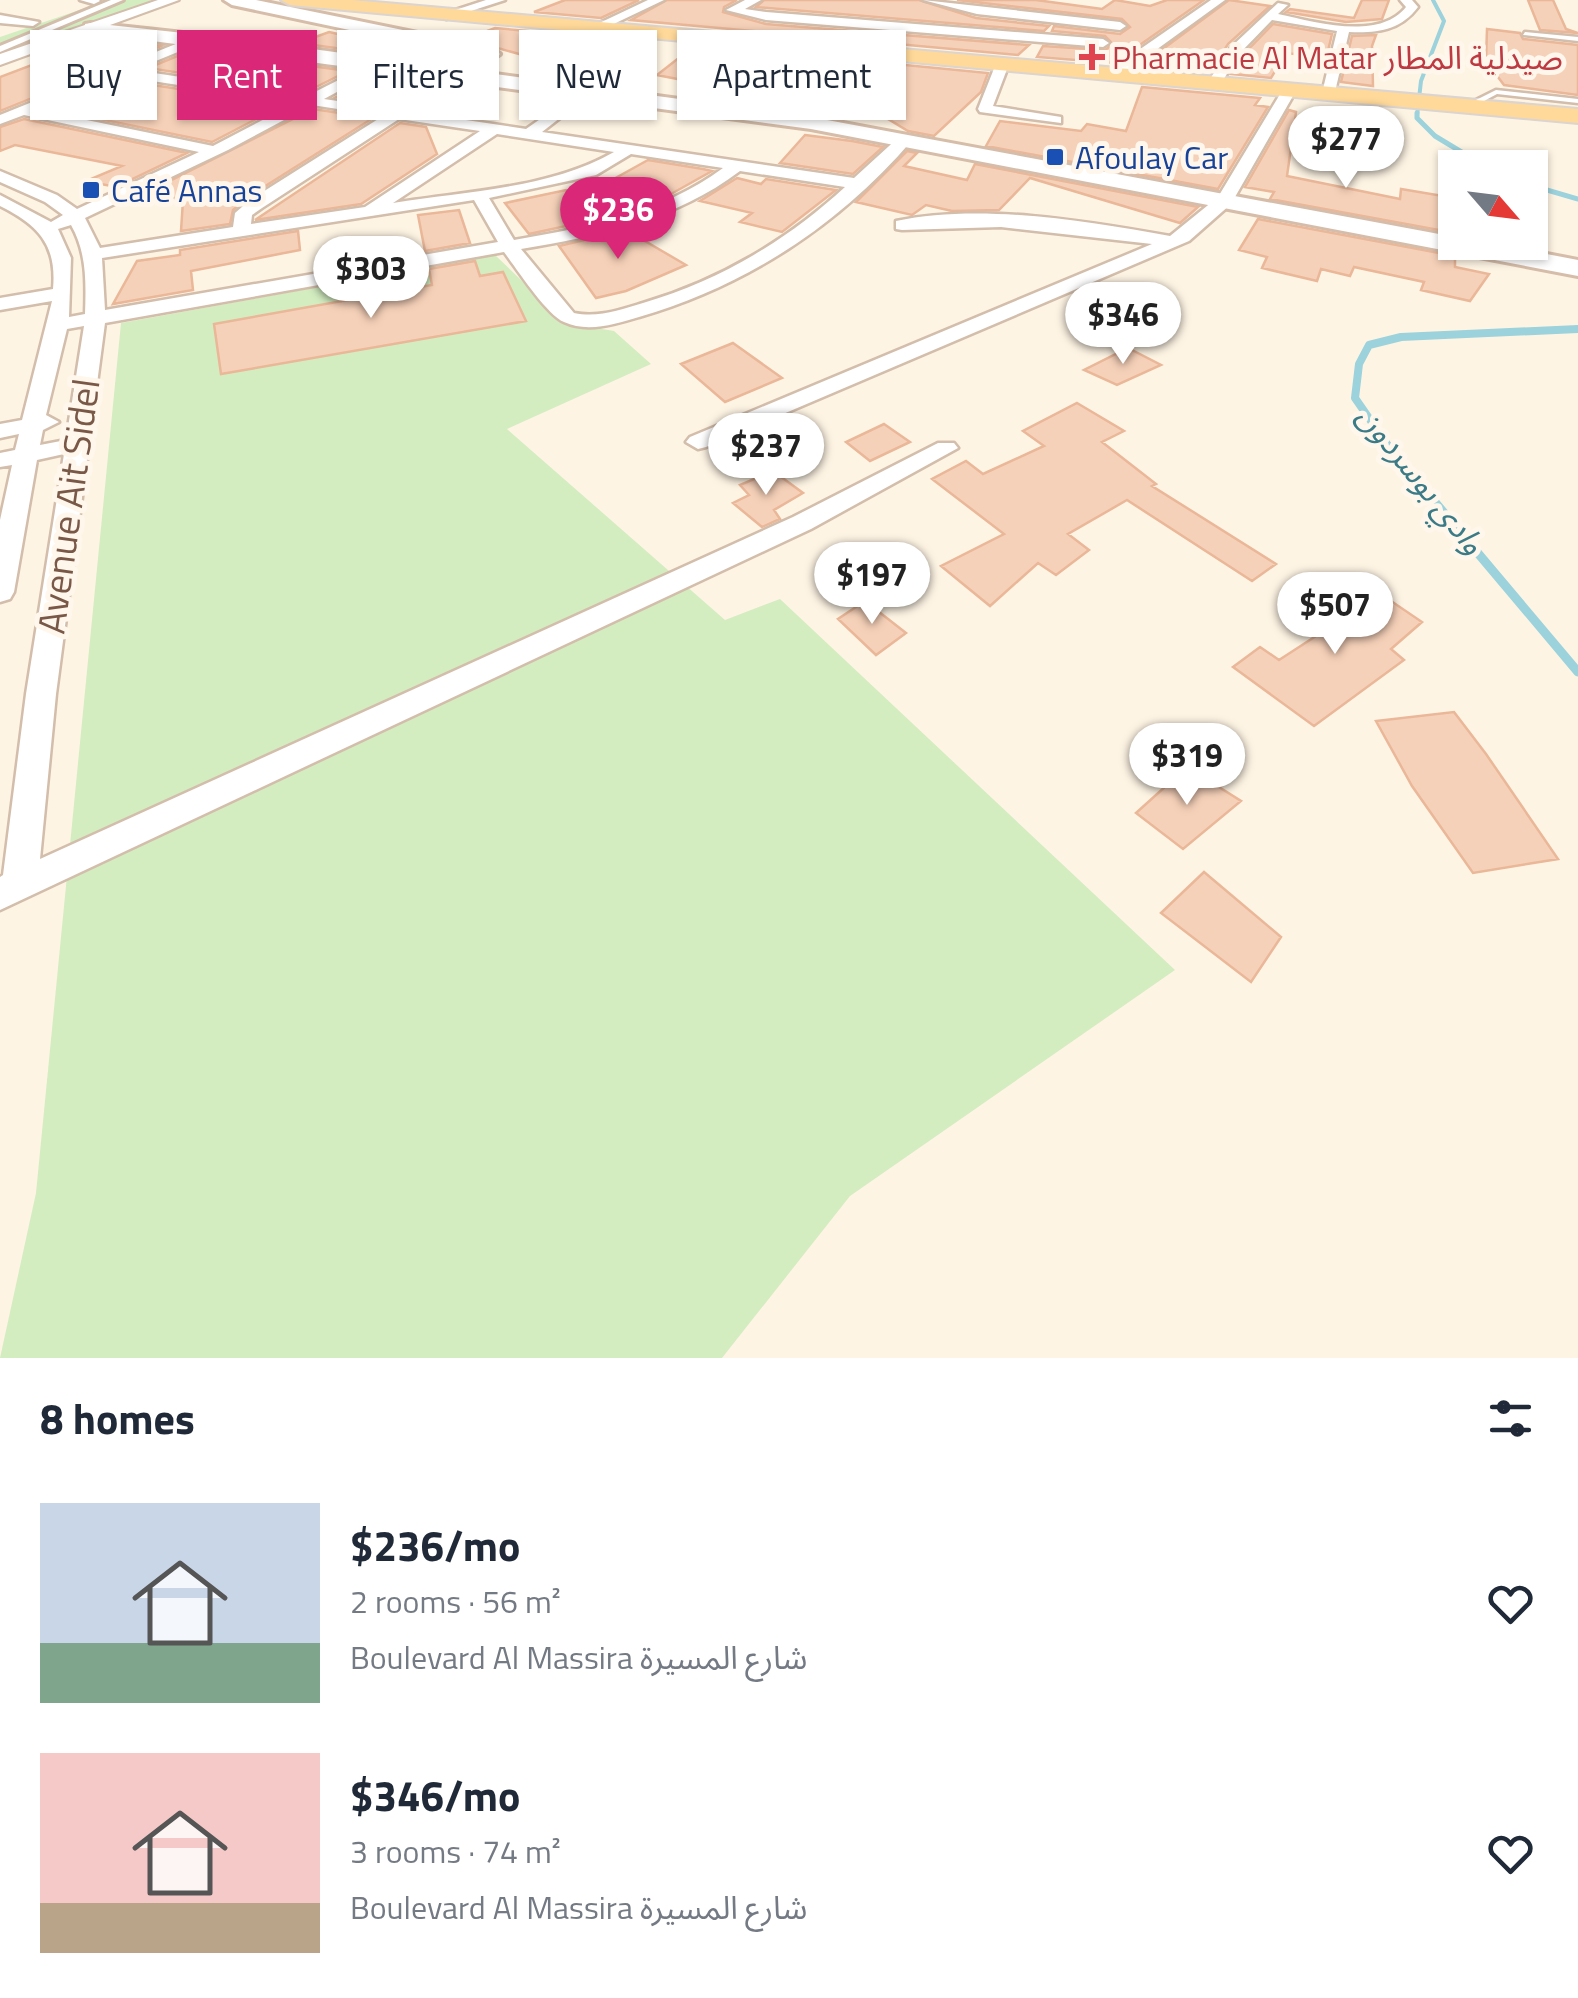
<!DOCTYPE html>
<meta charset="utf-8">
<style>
body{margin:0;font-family:"Titillium Web","Noto Sans Arabic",sans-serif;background:#f6f6f7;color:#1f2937;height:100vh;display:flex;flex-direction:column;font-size:38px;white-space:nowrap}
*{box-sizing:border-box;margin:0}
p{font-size:32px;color:#747a83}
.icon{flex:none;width:55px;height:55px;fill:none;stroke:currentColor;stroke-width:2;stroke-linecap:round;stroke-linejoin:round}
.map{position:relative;height:1358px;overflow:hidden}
.details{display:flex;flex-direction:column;background:#fff;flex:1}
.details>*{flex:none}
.top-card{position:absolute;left:30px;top:30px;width:1000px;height:90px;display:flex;gap:20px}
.needle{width:65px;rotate:118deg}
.controls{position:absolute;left:1438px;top:150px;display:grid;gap:20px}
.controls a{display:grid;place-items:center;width:110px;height:110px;border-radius:0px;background:#fff;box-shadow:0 2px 8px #0004;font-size:50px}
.price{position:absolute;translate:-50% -85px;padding:0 22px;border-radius:35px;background:#fff;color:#222;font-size:32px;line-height:65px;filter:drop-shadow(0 2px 5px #0008)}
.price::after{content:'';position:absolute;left:50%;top:60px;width:30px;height:22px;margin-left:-15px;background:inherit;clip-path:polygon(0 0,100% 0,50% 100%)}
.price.active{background:#db2777;color:#fff}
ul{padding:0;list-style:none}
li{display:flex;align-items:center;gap:30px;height:250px;padding:0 40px}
li span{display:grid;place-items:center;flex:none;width:280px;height:200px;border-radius:0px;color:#555}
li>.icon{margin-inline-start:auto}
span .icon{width:120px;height:120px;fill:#fffc;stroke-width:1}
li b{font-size:42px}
h2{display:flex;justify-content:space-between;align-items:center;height:120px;padding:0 40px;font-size:42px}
.pill{padding:0 35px;border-radius:0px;background:#fff;box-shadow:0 2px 8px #0004;font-size:35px;line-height:90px}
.pill.active{background:#db2777;color:#fff}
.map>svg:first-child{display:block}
.green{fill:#d3edc1}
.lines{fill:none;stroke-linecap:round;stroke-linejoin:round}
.stream-far3{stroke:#9bd2dc;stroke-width:4}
.stream-far2{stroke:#9bd2dc;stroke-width:5}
.stream-far1{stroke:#9bd2dc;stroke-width:8}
.stream{stroke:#9bd2dc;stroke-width:9}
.building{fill:#f6d1b9;stroke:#eab798;stroke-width:2.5}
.service-casing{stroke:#d3bdab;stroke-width:5}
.pedestrian-casing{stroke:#d3bdab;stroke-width:6}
.minor-casing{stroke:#d3bdab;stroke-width:5}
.tertiary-casing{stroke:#d3bdab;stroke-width:4}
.secondary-casing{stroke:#d6bda9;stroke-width:6}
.primary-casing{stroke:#dcd4cf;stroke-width:4}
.service{fill:#fff;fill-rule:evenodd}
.pedestrian{fill:#fff;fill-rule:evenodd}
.minor{fill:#fff;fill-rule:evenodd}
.tertiary{fill:#fff;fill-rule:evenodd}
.secondary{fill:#fff;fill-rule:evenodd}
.primary{fill:#ffd99a;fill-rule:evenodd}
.health-dot{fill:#e0444e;stroke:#fff7ec;stroke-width:4}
.transit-dot{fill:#1a4fb4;stroke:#fff7ec;stroke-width:4}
.labels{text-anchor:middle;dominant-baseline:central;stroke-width:10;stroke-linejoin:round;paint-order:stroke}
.far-health-label{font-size:32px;fill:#be3a42;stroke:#fff7ec;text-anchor:start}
.far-transit-label{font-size:32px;fill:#164399;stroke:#fff7ec;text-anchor:start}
.far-water-label{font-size:32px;font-style:italic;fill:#3b7b87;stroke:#fff7ec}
.street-label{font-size:38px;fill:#795847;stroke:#fff7ec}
</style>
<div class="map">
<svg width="1578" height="1358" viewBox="0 0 1578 1358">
<rect width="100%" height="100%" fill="#fef4e4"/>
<path class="green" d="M109 0H162L0 57V37Z
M495 255 566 323 614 331 651 364 507 429 725 620 780 599 1175 970 850 1196 722 1358H0L36 1193 121 323Z"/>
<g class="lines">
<path class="stream-far3" d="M1417 116 1421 81 1444 21 1433 0"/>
<path class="stream-far2" d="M1417 113V118L1435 136 1488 168
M1530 185 1578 199"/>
<path class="stream-far1" d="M1389 447 1355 398 1359 364 1369 345 1401 337 1578 329"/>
<path class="stream" d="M1386 444 1578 672"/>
</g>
<path class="building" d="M565 0H639L601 18 534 12Z
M667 0H737L724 7 723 12 766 24 1029 45 1018 55 631 20Z
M764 0H919L976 18 1049 26 1044 31 756 7Z
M957 0H1036L1102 9 1115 0 1150 6 1167 0H1204L1114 63 1037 57 1043 46 1105 50 1113 44 1105 36 1052 31 1054 26 1120 34 1130 27 1122 19Z
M1229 0 1270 6 1228 44 1210 72 1140 66Z
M1362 0H1389L1382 19 1346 22 1286 12 1290 9 1354 18Z
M1528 0H1553L1566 29 1578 33 1540 30Z
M1273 24 1332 34 1327 55 1297 50 1294 54 1286 53 1271 78 1231 74 1243 55Z
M495 28 572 35 526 56 466 39Z
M1487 29 1520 33 1523 39 1578 45V95L1504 85 1486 61Z
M329 32 428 54 434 52 478 61 466 66 299 43Z
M1376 35 1372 46 1373 86 1341 82 1352 36Z
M103 38 161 46 0 111V77Z
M694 46 831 58 800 103 657 75Z
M192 50 348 71 306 92 148 68Z
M895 64 988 73 981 92 934 136 908 131 870 108Z
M377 75 407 79 411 89 383 104 336 97Z
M120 80 283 105 212 142 51 109Z
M1142 87 1260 98 1255 105 1268 107 1218 189 986 146 1000 121 1081 131 1087 124 1126 131Z
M313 109 373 118 248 197 233 210 230 224 181 231 183 200 146 193Z
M1289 110 1296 112 1287 176 1400 199 1401 189 1455 198V233L1270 199 1274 192 1245 187Z
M24 119 187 153 116 187 86 181 122 166 15 145 0 151V127Z
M400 123 426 127 437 154 361 204 255 220Z
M805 135 852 141 883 147 853 174 780 163Z
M907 151 917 153 904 166 967 180 975 164 1198 207 1180 223 1030 178 999 210 952 211 926 205 912 215 856 202Z
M648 160 703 169 712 171 671 194 612 180Z
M737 178 761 184 766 179 836 190 782 232 740 222 752 213 700 201Z
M566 190 608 217 529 234 505 203Z
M459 210 470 243 425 251 418 215Z
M1258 219 1455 256V267L1489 274 1470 301 1421 290 1424 282 1354 267 1350 276 1321 269 1317 281 1262 268 1267 257 1239 250Z
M626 230 686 265 626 291 596 298 559 246Z
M298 231 300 250 191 271 193 290 113 304 137 261 180 255V250Z
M475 261 480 276 503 272 526 321 221 374 214 324 432 285 429 269Z
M733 343 782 378 725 402 681 364Z
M1128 348 1161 365 1117 385 1084 370Z
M1077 403 1124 431 1102 442 1156 484 1152 486 1276 564 1252 581 1127 500 1068 534 1089 550 1056 575 1038 563 990 606 941 566 1004 534 932 479 966 461 983 474 1044 446 1023 431Z
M884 424 910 442 870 461 846 442Z
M773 471 803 493 774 510 780 519 762 527 733 503 749 495 740 485Z
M1363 582 1422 622 1391 649 1404 660 1314 726 1233 667 1260 647 1279 660 1350 614 1331 599Z
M865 601 906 633 876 655 838 619Z
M1454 712 1486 754 1558 859 1473 873 1412 786 1376 721Z
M1187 767 1241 801 1183 849 1136 813Z
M1204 872 1281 937 1251 982 1161 913Z"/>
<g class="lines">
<defs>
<path id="service" d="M1525 32 1578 37V41L1523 35Z
M1496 90 1578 99V103L1497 94 1471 108 1464 106Z"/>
<path id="pedestrian" d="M111 0H123L0 52V46Z"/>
<path id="minor" d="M80 0H99L100 1 94 4Z
M486 0H505L446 19 440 15Z
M648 0H664L601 30 591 27Z
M745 0H761L745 9 766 12 1103 39 1109 43 1103 47 766 20 726 10Z
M923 0 1120 22 1126 26 1120 30 977 14Z
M1211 0H1225L1120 76H1110V70Z
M1400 0H1412L1418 7C1400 31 1377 33 1349 32L1334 96 1322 93 1337 31 1272 20 1240 53 1220 85 1208 82 1231 47 1278 3 1288 5 1278 14C1315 22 1379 41 1406 7Z
M0 15 39 22 33 26 0 23Z
M198 35 202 36V42L134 70 307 96 378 60 385 64 383 67 324 99 526 129 583 89 588 90V96L542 132 854 178 900 136 913 139C840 225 746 286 639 317 616 324 587 333 564 322 546 314 517 269 504 252L105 323 56 694 40 859 793 517 938 443H954L958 448 811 529 0 910V877L3 875 26 694 64 454 37 460 14 592 10 599 0 602V520L12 465 0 467V453L15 450 19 434 0 438V424L22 420 52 301 0 310V298L53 289C57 244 38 225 0 206V195L51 222 63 215 45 202 0 182V171L57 195 77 209 199 152 24 115 0 124V115ZM120 76 295 103 213 146 38 110ZM312 105 383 116 250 200 235 213 233 227 100 248 85 218 228 150ZM399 119 480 131 365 207 251 224 252 215 262 208ZM497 134 614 152C549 189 466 191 393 203ZM631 154 723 168C661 214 588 227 514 240L489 198 596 175ZM740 171 845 187C785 242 720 280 643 303 620 310 598 318 574 313L521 249C599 236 675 220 740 171ZM474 200 498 242 105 310 102 258ZM71 225C87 253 86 283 85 314L69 317 71 258 58 229ZM84 326 66 440 40 445 43 430 59 422 46 415 67 329Z
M853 47 864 50 816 126H806L804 123Z
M997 61 1009 64 993 106 1061 117V123L980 112 978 109Z
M1285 86 1297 89 1231 204 1189 241 706 447 698 449 686 442 690 437 1152 244 1001 227 902 230 896 229V221C979 203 1087 221 1170 236L1218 197Z"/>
<path id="tertiary" d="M158 0H179L0 65V54Z"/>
<path id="secondary" d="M224 0H256L491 48 500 54 491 60 232 5Z
M91 23 239 39 811 117 1455 237V242H1484L1578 260V276L811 129 85 32V24Z"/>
<path id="primary" d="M281 0H352L1578 109V123L290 5Z"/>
</defs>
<use href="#service" class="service-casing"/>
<use href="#pedestrian" class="pedestrian-casing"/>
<use href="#minor" class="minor-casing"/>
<use href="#tertiary" class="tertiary-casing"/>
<use href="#secondary" class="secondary-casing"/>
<use href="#primary" class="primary-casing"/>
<use href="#service" class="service"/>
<use href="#pedestrian" class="pedestrian"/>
<use href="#minor" class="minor"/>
<use href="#tertiary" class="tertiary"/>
<use href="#secondary" class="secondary"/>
<use href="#primary" class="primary"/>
</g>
<path class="health-dot" d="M1087 42h10v10h10v10h-10v10h-10v-10h-10v-10h10z"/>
<g class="transit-dot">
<rect x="1045" y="147" width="20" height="20" rx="5"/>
<rect x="81" y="180" width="20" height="20" rx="5"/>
</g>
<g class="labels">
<g class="far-health-label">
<text x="1112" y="57">Pharmacie Al Matar صيدلية المطار</text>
</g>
<g class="far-transit-label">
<text x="1075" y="157">Afoulay Car</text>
<text x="111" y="190">Café Annas</text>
</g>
<g class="far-water-label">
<text transform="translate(1422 479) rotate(51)">وادي بوسردون</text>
</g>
<g class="street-label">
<text transform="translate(68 506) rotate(-82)">Avenue Ait Sidel</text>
</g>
</g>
</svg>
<div class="controls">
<a><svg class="needle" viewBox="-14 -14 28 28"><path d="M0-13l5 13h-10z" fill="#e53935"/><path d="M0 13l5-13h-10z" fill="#747a83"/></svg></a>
</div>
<b class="price" style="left:1346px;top:191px">$277</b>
<b class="price active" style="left:618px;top:262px">$236</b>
<b class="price" style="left:371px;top:321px">$303</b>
<b class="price" style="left:1123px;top:367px">$346</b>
<b class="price" style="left:766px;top:498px">$237</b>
<b class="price" style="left:872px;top:627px">$197</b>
<b class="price" style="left:1335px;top:657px">$507</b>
<b class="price" style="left:1187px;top:808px">$319</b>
<div class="top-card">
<a class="pill">Buy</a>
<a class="pill active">Rent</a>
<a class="pill">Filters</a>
<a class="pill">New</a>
<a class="pill">Apartment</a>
</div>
</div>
<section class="details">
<h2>8 homes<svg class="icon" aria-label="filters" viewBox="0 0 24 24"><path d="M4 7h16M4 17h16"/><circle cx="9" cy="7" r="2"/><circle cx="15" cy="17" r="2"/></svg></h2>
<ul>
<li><span style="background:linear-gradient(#c9d6e8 70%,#7fa58c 0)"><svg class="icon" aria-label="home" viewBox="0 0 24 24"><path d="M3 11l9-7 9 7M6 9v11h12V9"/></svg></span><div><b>$236/mo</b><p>2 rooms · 56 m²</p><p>Boulevard Al Massira شارع المسيرة</p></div><svg class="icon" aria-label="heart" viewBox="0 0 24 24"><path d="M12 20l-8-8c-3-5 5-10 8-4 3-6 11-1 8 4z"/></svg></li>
<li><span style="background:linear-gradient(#f6c9c9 75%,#b9a48a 0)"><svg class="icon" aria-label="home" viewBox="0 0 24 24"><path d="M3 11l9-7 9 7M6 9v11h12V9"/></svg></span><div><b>$346/mo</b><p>3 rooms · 74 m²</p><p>Boulevard Al Massira شارع المسيرة</p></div><svg class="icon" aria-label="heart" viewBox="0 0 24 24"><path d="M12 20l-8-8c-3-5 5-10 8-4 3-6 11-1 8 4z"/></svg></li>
</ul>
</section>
